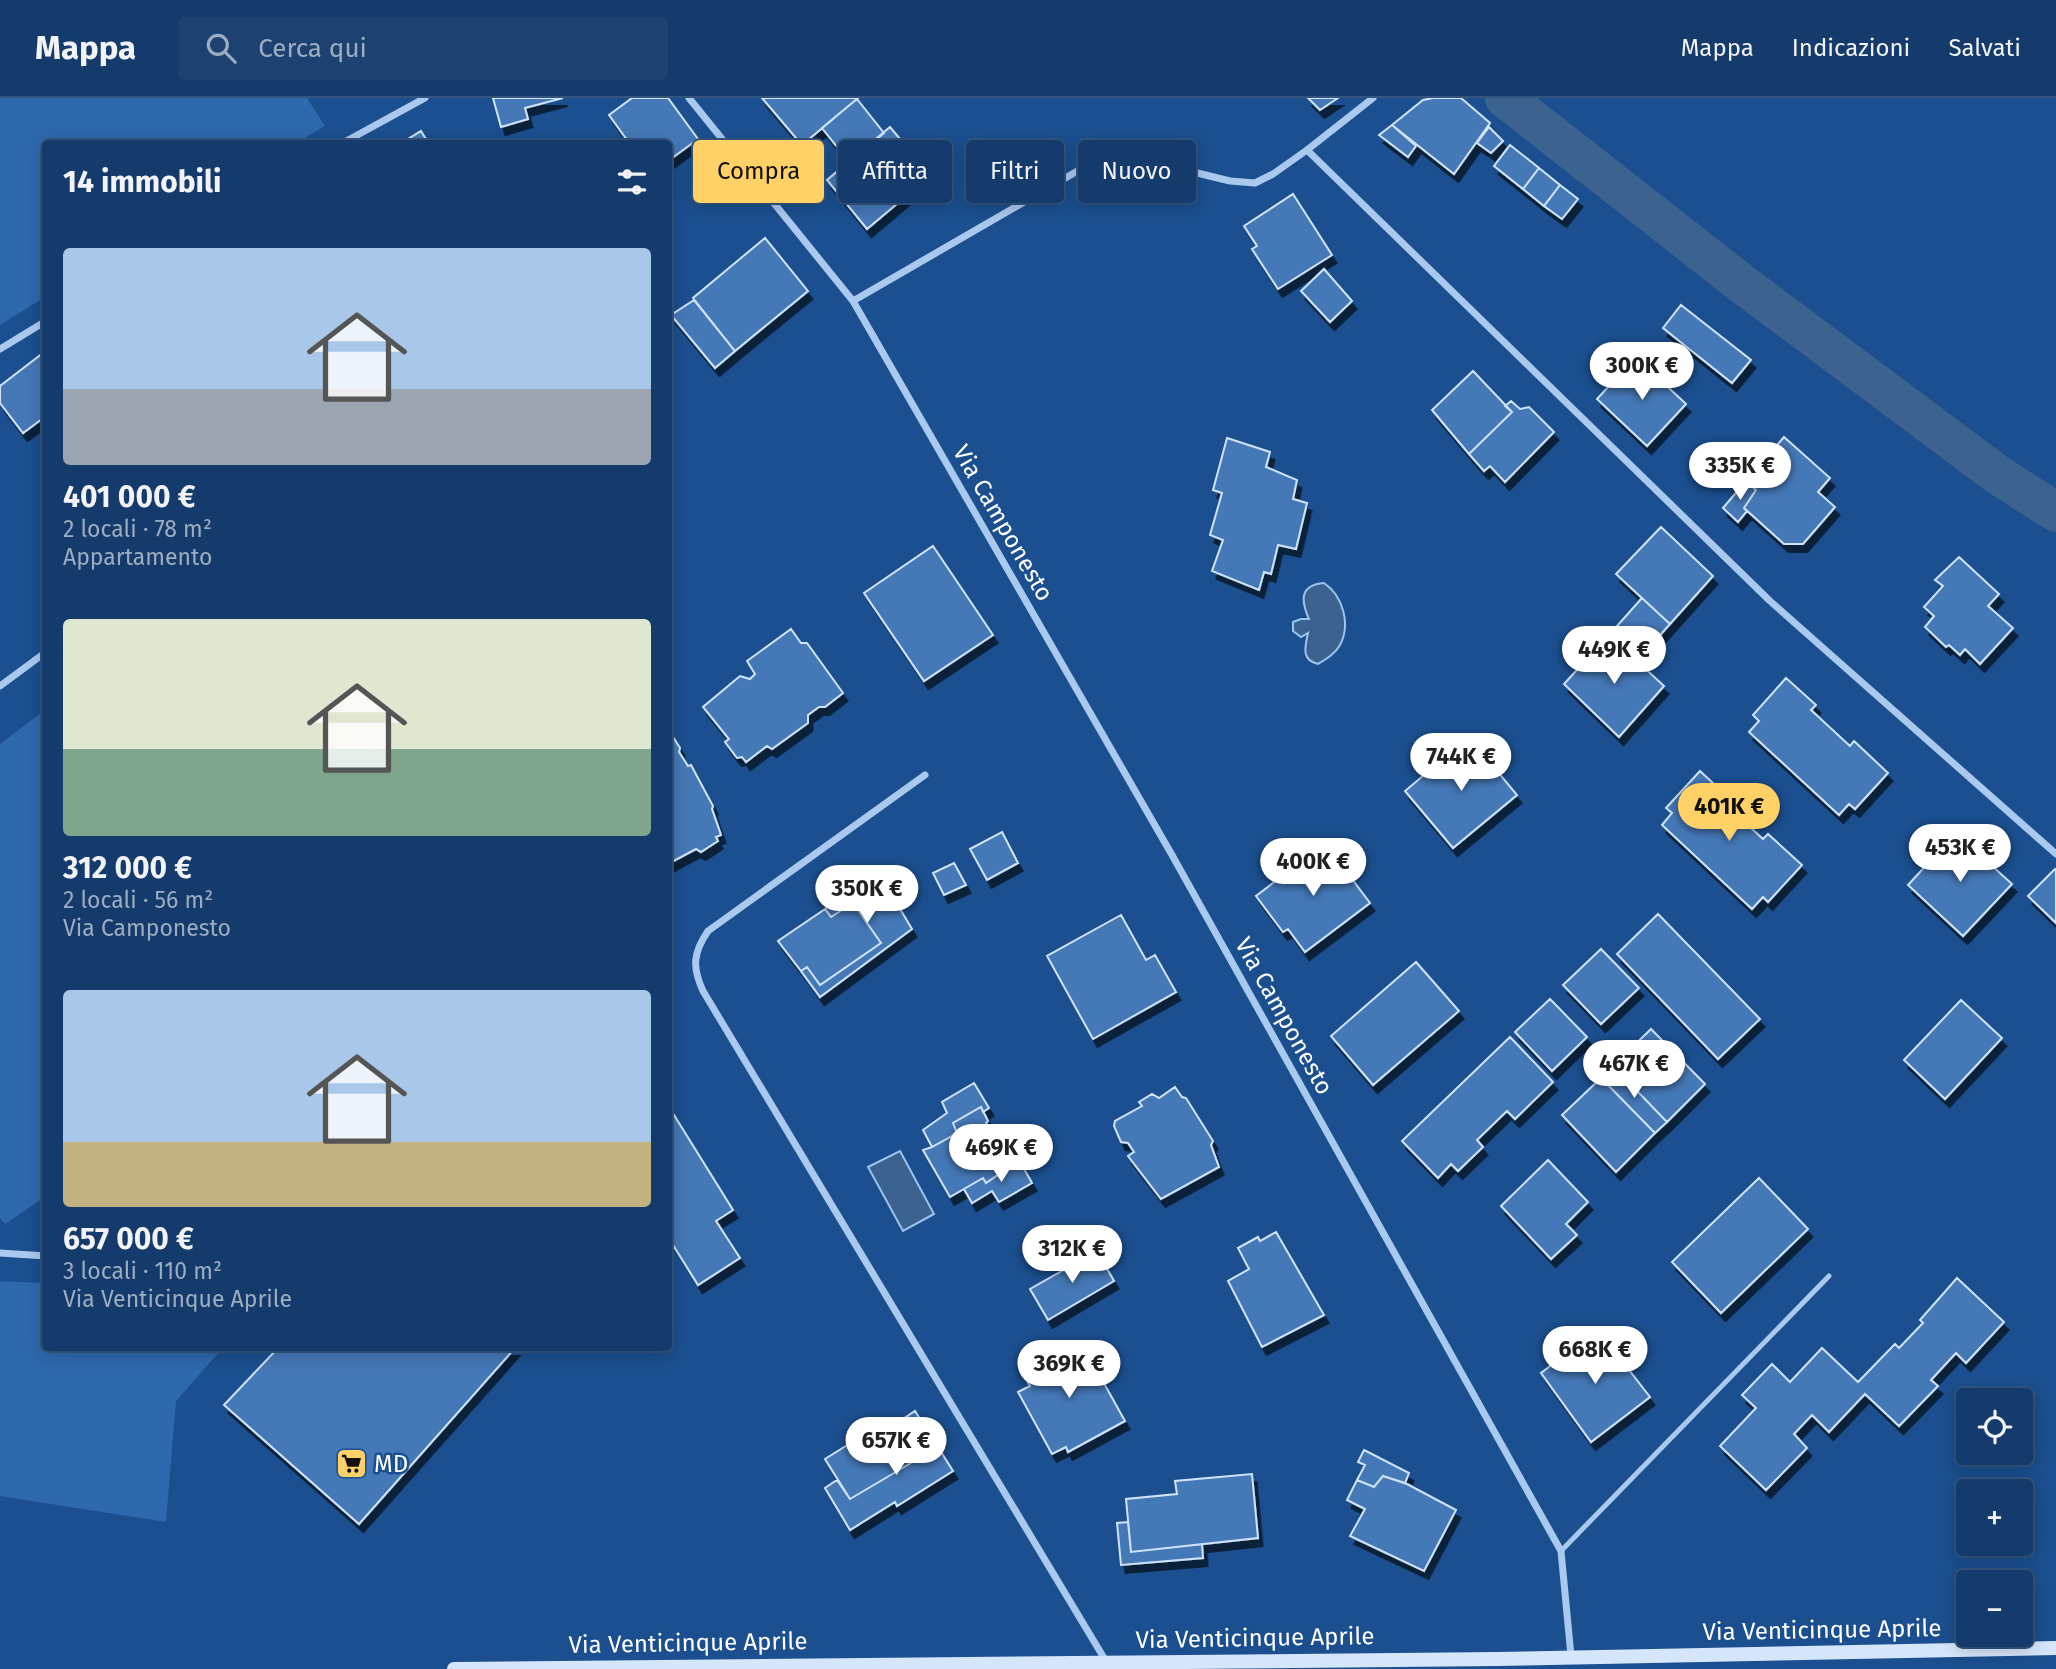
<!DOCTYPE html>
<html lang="it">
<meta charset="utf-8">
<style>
body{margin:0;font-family:"Fira Sans",sans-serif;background:#1d4271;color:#f1f3f6;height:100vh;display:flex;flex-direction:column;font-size:26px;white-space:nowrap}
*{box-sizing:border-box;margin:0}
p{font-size:23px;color:#9dadc1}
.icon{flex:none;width:38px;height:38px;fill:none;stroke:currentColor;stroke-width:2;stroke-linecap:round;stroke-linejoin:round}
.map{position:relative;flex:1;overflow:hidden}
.sheet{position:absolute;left:42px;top:42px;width:630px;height:1211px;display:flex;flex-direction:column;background:#143b6b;border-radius:7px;box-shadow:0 4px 18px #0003,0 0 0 2px #33557e}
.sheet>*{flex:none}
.banner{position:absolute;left:693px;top:42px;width:665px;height:63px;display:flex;gap:14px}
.buttons{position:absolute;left:1956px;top:1290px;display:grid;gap:14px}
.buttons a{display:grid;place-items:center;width:77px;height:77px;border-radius:7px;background:#143b6b;box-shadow:0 4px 18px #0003,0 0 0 2px #33557e;font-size:35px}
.price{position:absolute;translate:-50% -60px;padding:0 16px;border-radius:24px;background:#fff;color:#222;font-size:23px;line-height:46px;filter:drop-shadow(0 2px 4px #0008)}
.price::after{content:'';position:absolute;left:50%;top:42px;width:21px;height:16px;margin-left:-10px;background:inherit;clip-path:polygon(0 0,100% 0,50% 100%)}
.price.active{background:#ffd166;color:#111}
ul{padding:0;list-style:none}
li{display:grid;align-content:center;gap:14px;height:371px;padding:0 21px}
li span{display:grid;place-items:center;height:217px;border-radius:7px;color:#555}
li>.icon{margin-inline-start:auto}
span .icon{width:126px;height:126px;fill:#fffc;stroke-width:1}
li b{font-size:30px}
h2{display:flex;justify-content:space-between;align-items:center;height:84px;padding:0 21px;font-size:30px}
.chip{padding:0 24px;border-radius:7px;background:#143b6b;box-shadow:0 4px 18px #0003,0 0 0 2px #33557e;font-size:24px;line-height:63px}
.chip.active{background:#ffd166;color:#111}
header{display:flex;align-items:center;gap:42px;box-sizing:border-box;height:98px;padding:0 35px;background:#143b6b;border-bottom:2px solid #33557e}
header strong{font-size:33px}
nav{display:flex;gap:38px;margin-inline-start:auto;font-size:24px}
.search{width:490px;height:63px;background:#1d4271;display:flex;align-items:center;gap:18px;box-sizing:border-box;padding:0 24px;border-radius:7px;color:#9dadc1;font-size:26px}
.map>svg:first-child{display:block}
.green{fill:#2e69ad}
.water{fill:#3c6290;stroke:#9cc4f0;stroke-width:2}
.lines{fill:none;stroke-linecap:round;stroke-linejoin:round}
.canal{stroke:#3c6290;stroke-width:40}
.building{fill:#4478b7;stroke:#cfe3fa;stroke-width:2;filter:url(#shadow)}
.service{stroke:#a9c9ee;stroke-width:5}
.minor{stroke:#a9c9ee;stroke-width:7}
.secondary{stroke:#d6e6fa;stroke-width:14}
.labels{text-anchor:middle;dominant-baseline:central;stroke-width:5;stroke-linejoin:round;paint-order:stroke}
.street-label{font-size:24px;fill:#fff;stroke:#1b4f8f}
.poi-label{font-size:24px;fill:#fff;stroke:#1b4f8f;text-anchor:start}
</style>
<header>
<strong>Mappa</strong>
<div class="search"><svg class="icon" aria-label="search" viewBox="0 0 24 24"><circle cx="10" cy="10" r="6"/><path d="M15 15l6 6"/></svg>Cerca qui</div>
<nav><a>Mappa</a><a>Indicazioni</a><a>Salvati</a></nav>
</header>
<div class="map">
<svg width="2056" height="1571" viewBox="0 0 2056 1571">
<defs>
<filter id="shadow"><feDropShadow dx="4.5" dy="8" stdDeviation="0" flood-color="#0009"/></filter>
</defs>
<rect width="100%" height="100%" fill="#1b4f8f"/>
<path class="green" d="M0 0H307L325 28 296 45 46 46 45 199 0 227Z
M45 612V1099L5 1126 0 1120V646Z
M0 1183 42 1185 45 1188 46 1250H223L176 1303 166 1424 0 1398Z"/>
<path class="water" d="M1324 485C1343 498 1351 526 1340 547 1335 556 1326 561 1318 566 1301 562 1305 549 1308 535L1301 539 1293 533V524L1301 521H1309C1301 503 1299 487 1324 485Z
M900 1053 934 1116 903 1133 868 1069Z"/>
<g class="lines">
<path class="canal" d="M1505 0 1741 185 1998 377 2056 414"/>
</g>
<path class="building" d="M493 0H563L525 10 528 21 501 29Z
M632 0H668L698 41 668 63V46H630L609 17Z
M762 0H858L802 47Z
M1308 0H1338L1320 12Z
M1433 0H1461L1490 25 1454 76 1392 27 1423 2Z
M857 1 884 35 849 64 822 30Z
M1392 27 1416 48 1408 59 1379 37Z
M890 29 910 53 914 49 935 74 867 131 827 82Z
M1489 29 1503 43 1491 55 1477 45Z
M421 33 429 46H400Z
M1510 47 1539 70 1523 91 1494 68Z
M1539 70 1560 87 1544 108 1523 91Z
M1560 87 1578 101 1562 121 1544 108Z
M1293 96 1332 157 1278 191 1252 151 1257 148 1244 128Z
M765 140 808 193 735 253 693 200Z
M1324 171 1352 203 1330 224 1301 193Z
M694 202 735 253 715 270 671 217Z
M1681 207 1751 262 1732 285 1663 230Z
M43 255 46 259V318L23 335 0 305V288Z
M1636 259 1686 306 1647 348 1597 301Z
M1473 273 1512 314 1469 356 1432 312Z
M1511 303 1520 311 1529 309 1554 334 1505 384 1490 368 1484 373 1469 356 1512 314 1505 308Z
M1784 339 1830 380 1818 394 1835 409 1803 446H1784L1744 410 1756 392 1746 383Z
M1227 340 1270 354 1266 369 1297 382 1293 401 1307 405 1296 451 1278 447 1271 476 1264 474 1259 492 1212 473 1223 442 1210 437 1222 395 1213 392Z
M1746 383 1756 392 1744 410 1747 413 1738 424 1723 410Z
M1661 429 1713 478 1670 526 1616 476Z
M933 448 993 537 924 583 864 495Z
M1959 459 1999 496 1988 508 2013 530 1980 566 1965 551 1960 557 1949 547 1946 549 1925 529 1934 518 1924 509 1943 488 1935 482Z
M1642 500 1670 526 1637 563 1609 537Z
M791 531 801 545H807L843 595 825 609H819L808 617V625L772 651 767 648 746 664 742 659 737 660 725 644 729 641 703 609 740 578 750 581 755 576 747 563Z
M1609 537 1664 588 1619 639 1564 586Z
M1786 580 1816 607 1811 612 1850 648 1854 643 1888 675 1855 711 1849 706 1839 717 1749 634 1759 623 1753 617Z
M668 631 680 650 679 654 688 668 691 667 713 708 712 711 721 737 716 739 718 743 701 754 696 751 668 766Z
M1469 639 1517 697 1453 750 1405 693Z
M1700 673 1729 700 1724 705 1763 741 1768 736 1802 767 1768 804 1763 799 1752 811 1662 727 1672 715 1666 710Z
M1002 734 1018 765 987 782 970 751Z
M1956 735 2012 786 1963 838 1908 787Z
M1325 745 1370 805 1305 854 1288 831 1283 834 1256 798Z
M954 765 966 787 944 797 933 775Z
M2055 771 2056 772V825L2028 798Z
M878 774 912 831 820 899 801 873 807 869 820 887 881 845 853 805 831 819 825 811Z
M853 805 881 845 820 887 807 869 801 873 778 843 825 811 831 819Z
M1658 816 1760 921 1718 961 1617 856Z
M1121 817 1146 862 1155 857 1176 894 1093 941 1047 858Z
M1601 851 1639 890 1601 926 1563 887Z
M1416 864 1459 913 1373 987 1331 938Z
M1550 901 1587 939 1552 973 1515 934Z
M1961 902 2002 940 1945 1001 1904 962Z
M1651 931 1705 986 1667 1024 1613 968Z
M1510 939 1553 984 1515 1021 1507 1013 1477 1042 1483 1049 1458 1073 1451 1066 1438 1080 1402 1043Z
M1613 968 1667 1024 1655 1035 1601 980Z
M1601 980 1655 1035 1616 1074 1562 1017Z
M974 985 989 1010 983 1014 981 1009 953 1025 957 1035 932 1049 923 1032 947 1015 942 1004Z
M1175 989 1182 999 1186 1000 1213 1043 1211 1047 1219 1069 1161 1101 1128 1058 1134 1054 1128 1045 1121 1044 1114 1028 1115 1023 1142 1008 1139 1004 1152 996 1159 1000Z
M981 1009 988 1023 986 1025 1002 1051 1004 1049 1014 1066 986 1085 983 1080 950 1099 923 1052 932 1049 957 1035 953 1025Z
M674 1017 733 1112 716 1123 740 1160 698 1187 668 1139V1021Z
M1019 1062 1032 1085 999 1104 992 1093 972 1105 964 1091 983 1080 986 1085Z
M1548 1062 1588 1104 1566 1126 1577 1137 1551 1161 1501 1108Z
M1759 1080 1808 1131 1721 1215 1672 1164Z
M1276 1134 1324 1217 1262 1249 1228 1183 1249 1171 1238 1150 1258 1139 1260 1143Z
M1097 1153 1114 1183 1048 1222 1030 1191Z
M1957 1180 2004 1224 1966 1265 1956 1255 1931 1282 1938 1288 1899 1328 1865 1296 1829 1334 1812 1317 1794 1336 1807 1350 1766 1392 1720 1348 1756 1310 1742 1297 1772 1266 1790 1284 1822 1250 1858 1284 1895 1246 1899 1250 1923 1225 1920 1222Z
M1598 1232 1650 1299 1591 1344 1541 1275Z
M1081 1244 1125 1323 1068 1354 1066 1349 1052 1356 1018 1294 1030 1288 1023 1276Z
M278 1250H515L359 1426 224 1307Z
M915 1313 953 1373 897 1408 895 1404 850 1432 825 1390 837 1382 850 1401 916 1362 894 1327Z
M894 1327 916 1362 850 1401 825 1361 862 1338 865 1344Z
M1364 1352 1409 1375 1405 1385 1383 1378 1374 1389 1357 1382 1365 1367 1358 1364Z
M1252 1376 1258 1440 1131 1454 1126 1401 1177 1396 1175 1383Z
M1383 1378 1407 1386 1456 1412 1424 1473 1350 1438 1365 1411 1347 1402 1357 1382 1374 1389Z
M1128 1424 1131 1454 1202 1446 1203 1460 1121 1467 1117 1425Z"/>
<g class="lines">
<path class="service" d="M1561 1453 1829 1178"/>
<path class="minor" d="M689 0 853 203 1093 64 1112 58 1136 60 1230 83 1255 85 1273 76 1307 52 1373 0
M341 46 425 0
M1307 52 1770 503 2056 756
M853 203 1172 757 1561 1453 1571 1558
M0 251 46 223
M0 588 46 554
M925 677 708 833C693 855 692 869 703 893L1107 1565
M0 1155 46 1158"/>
<path class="secondary" d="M454 1571 1497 1561 2056 1550"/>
</g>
<defs>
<symbol id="supermarket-square" viewBox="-11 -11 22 22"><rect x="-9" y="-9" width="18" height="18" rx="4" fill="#ffd166" stroke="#1b4f8f"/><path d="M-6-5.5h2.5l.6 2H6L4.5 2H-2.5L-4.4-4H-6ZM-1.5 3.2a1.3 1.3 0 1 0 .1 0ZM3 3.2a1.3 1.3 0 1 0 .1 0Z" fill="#111"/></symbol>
</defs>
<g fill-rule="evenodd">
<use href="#supermarket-square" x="334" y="1348" width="35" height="35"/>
</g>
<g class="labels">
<g class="street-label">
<text transform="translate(1003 425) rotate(60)">Via Camponesto</text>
<text transform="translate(1284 918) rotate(61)">Via Camponesto</text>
<text transform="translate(1822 1532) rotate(-1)">Via Venticinque Aprile</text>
<text transform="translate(1255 1540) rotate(-1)">Via Venticinque Aprile</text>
<text transform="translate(688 1545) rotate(-1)">Via Venticinque Aprile</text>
</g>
<g class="poi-label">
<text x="374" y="1366">MD</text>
</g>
</g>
</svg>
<div class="buttons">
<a><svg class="icon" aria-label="locate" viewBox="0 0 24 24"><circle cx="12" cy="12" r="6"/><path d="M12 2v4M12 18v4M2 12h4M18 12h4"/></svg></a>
<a>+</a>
<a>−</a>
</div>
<b class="price" style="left:1642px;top:304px">300K €</b>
<b class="price" style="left:1740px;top:404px">335K €</b>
<b class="price" style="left:1614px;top:588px">449K €</b>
<b class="price" style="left:1461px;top:695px">744K €</b>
<b class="price active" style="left:1729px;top:745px">401K €</b>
<b class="price" style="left:1960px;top:786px">453K €</b>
<b class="price" style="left:1313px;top:800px">400K €</b>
<b class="price" style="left:867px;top:827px">350K €</b>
<b class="price" style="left:1634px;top:1002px">467K €</b>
<b class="price" style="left:1001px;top:1086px">469K €</b>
<b class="price" style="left:1072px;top:1187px">312K €</b>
<b class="price" style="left:1595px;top:1288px">668K €</b>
<b class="price" style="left:1069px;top:1302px">369K €</b>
<b class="price" style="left:896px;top:1379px">657K €</b>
<div class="banner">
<a class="chip active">Compra</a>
<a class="chip">Affitta</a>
<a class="chip">Filtri</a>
<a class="chip">Nuovo</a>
</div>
<section class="sheet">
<h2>14 immobili<svg class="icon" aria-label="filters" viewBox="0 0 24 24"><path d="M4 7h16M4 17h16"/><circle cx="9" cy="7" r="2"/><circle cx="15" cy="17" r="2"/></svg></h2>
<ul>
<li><span style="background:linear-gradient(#a9c7e8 65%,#9aa5b1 0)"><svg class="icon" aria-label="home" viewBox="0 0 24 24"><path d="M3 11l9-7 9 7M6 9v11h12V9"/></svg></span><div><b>401 000 €</b><p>2 locali · 78 m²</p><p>Appartamento</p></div></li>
<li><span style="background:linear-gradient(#dfe7d0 60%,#7fa58c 0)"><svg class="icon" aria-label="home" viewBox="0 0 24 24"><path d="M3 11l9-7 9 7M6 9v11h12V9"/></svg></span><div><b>312 000 €</b><p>2 locali · 56 m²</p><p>Via Camponesto</p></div></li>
<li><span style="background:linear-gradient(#a9c7e8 70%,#c2b280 0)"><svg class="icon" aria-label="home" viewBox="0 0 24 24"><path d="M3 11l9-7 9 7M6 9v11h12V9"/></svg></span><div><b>657 000 €</b><p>3 locali · 110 m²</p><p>Via Venticinque Aprile</p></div></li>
</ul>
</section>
</div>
